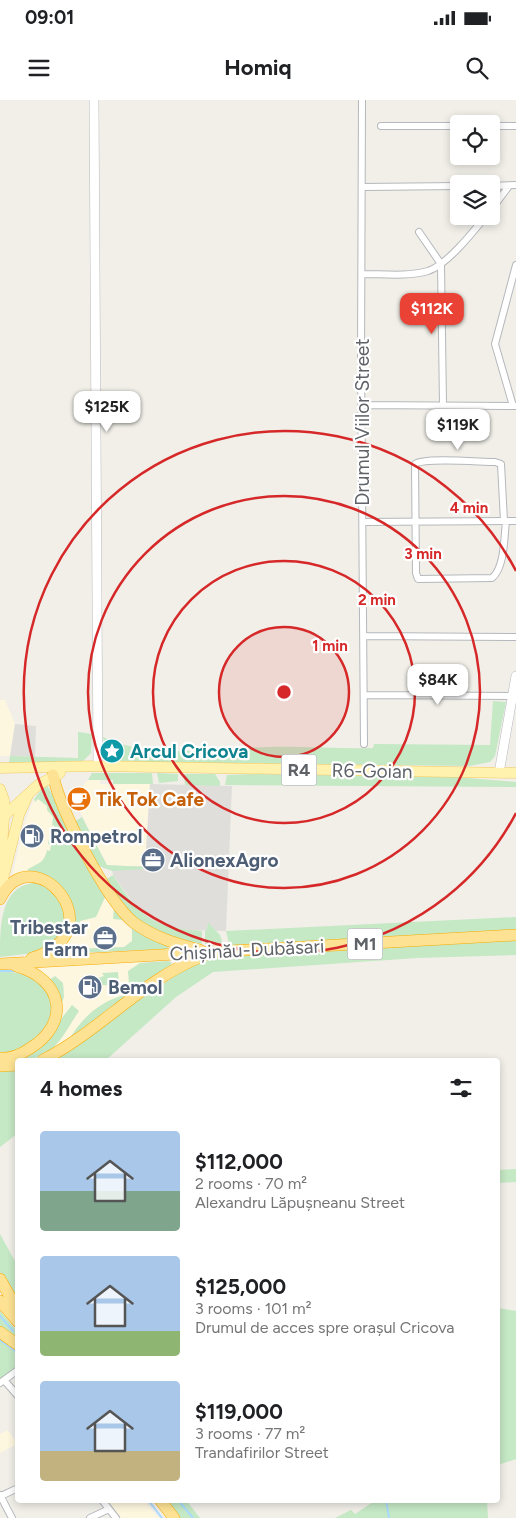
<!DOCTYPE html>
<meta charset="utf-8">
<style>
body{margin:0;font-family:Figtree,sans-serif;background:#f6f6f6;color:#202124;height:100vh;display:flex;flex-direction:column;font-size:19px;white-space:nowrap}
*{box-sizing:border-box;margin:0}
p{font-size:16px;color:#757577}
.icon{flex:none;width:28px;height:28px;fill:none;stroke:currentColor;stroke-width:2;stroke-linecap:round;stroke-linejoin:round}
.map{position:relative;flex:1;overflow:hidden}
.side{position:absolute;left:15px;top:958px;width:485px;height:445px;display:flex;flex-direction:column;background:#fff;border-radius:5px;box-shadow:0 2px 8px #0003}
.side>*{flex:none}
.controls{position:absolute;left:450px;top:15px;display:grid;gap:10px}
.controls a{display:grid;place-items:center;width:50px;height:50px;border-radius:5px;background:#fff;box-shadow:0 2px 8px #0003;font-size:25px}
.price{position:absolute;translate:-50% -42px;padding:0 11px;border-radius:10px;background:#fff;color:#222;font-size:16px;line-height:32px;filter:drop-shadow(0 1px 2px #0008)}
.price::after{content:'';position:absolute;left:50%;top:30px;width:15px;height:11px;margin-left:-8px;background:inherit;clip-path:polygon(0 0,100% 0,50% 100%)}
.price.current{background:#ea4335;color:#fff}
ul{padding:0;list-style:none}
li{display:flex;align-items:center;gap:15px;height:125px;padding:0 25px}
li span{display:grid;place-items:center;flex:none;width:140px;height:100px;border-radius:5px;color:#555}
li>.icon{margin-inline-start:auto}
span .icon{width:60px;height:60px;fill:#fffc;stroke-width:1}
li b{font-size:21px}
h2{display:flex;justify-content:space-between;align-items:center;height:60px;padding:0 25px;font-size:21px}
.status{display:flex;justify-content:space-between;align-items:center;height:35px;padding:0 25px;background:#fff;direction:ltr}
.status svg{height:14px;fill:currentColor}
header{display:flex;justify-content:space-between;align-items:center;height:65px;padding:0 25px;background:#fff;font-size:22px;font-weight:700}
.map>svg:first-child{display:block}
.commercial{fill:#fef7e0}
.industrial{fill:#e0deda}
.green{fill:#c5e8c5}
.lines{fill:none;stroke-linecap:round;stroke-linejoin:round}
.stream{stroke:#aadaff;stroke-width:2}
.street-casing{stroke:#b5b8bc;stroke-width:8}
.secondary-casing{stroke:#b6babf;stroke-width:10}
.primary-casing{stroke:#f2c960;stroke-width:11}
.highway-casing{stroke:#f9ab00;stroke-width:12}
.street{stroke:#fff;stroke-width:6}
.secondary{stroke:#fff;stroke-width:9}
.primary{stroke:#fff2af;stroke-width:10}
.highway{stroke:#fde293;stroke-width:11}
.ring{fill:none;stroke:#d62828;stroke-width:2.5}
.labels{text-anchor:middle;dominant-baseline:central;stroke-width:4.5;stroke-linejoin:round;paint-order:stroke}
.shield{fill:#fff;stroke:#8f9295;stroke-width:1}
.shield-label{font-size:18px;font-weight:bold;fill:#5f6368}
.street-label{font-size:19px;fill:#5f6368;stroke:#fff}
.culture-label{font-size:19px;font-weight:bold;fill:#0d838f;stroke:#fff;text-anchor:start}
.food-label{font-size:19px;font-weight:bold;fill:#c56008;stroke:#fff;text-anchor:start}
.service-label{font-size:19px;font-weight:bold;fill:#4e5e75;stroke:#fff;text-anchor:start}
.centre{fill:#d62828;stroke:#fff;stroke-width:2.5}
.ring-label{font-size:15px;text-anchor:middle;font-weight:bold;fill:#d62828;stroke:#fff;stroke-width:4.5;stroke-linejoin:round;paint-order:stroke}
</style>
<div class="status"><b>09:01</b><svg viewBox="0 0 49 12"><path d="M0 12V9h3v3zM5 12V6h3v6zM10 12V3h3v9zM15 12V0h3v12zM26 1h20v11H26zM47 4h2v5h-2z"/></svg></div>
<header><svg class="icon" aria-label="menu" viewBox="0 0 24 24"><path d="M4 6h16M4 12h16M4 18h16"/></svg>Homiq<svg class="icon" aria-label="search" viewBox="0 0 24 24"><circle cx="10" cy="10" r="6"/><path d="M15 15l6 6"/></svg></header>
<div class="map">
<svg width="516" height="1418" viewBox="0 0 516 1418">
<rect width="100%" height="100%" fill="#f1efe8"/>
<path class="commercial" d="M0 600H5L15 624 10 656H0Z
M88 680H100V684H150L145 767 107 765 74 700 85 689 82 686Z
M35 696 48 704 61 720 51 757 31 775 11 780 25 722Z
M107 793 122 820 132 829 133 841 124 847 73 849V853L51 855 61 845 70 831 76 834 80 821 94 818Z
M143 862 140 863 144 886 48 954 79 911 72 905 58 923 64 887 30 867Z
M8 1330 17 1344 0 1353V1334Z
M107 1400H143L159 1418H121Z"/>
<path class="industrial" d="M15 624 36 626 35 657 10 656Z
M150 684 232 686 226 831 187 830 156 824 134 804 113 775 112 767 145 766Z"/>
<path class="green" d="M493 601 506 602 495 656 490 662 469 666 113 662V654L109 652V647H105L103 637C149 660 219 648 270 647 304 646 339 649 373 648L374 644 490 645Z
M78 632 92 634 91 653 82 662 9 663 10 656 78 658Z
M92 673H152L153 684H113V680H88Z
M157 673 178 674V681L159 683Z
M184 674H215L220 682V686L185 685Z
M252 674 444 676 516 682V687L225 685 227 675Z
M47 685 107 793 96 817 80 821 76 834 70 831 72 807 27 770C37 763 44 764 47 750L50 751 51 745 48 744 51 728V736L54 731V725L52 726 53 717 47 710V706L38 699 35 702 34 699 44 686Z
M82 717 107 765 145 767V769L112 771 99 766 74 722Z
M113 775C141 818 151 827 202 831V844L158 835 126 811 107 779Z
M33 783 43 784 65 805 63 834 42 852 0 857C0 827 0 787 33 783Z
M114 807 167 844 168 849 73 853V849L124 847 132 841V829L122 820 113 819Z
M516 817V832L230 848 226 831Z
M208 822 220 835 222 841 220 844H205V831L207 830Z
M516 838V855L417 858 213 872 176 897 106 960H49L196 862 237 854Z
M168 861 171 862V866L144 886 124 887 129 885 128 871 140 863Z
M0 872C26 871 36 878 53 897L50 927 20 951 0 955Z
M118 872 119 886 102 885 98 878 104 876 102 873Z
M55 876 63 883 64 897 60 907 49 880Z
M129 894 67 943C81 918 100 900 129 894Z
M72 905 79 911C61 938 54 960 18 960L58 923Z
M17 967V1034L0 1047V968Z
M516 1069V1082L498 1083V1070Z
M0 1134 17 1165V1204L0 1172Z
M498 1208 516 1211V1359L498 1365Z
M0 1211 17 1231V1242L0 1228Z
M0 1236 18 1250 17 1266 0 1280Z
M164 1400H186L200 1418H178Z
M376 1400H487L488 1418H335L351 1410 355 1414Z"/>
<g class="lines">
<path class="stream" d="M0 871H15
M0 1216 13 1231
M0 1240 18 1253
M148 1400 162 1418
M178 1400 193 1418
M386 1400 389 1418"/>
<defs>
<path id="street" d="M362 0 361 258 364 644
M381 26H459
M491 26H516
M491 86 516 85
M363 87 459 86
M491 110 509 86
M419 132 441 164 443 305
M362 174C383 174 407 177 428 171 447 165 473 132 486 116
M361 305 516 306
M513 306 495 244 516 165
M504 421 501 364 495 362C480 362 425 357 415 364L416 473 418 479 492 478C505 467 504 437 506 421
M363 422 516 421
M364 536 516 537
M364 595 512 596
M4 1280 18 1296
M0 1283 18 1270
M0 1395 12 1418
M1 1396 18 1388
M102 1400 116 1418
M90 1418 109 1409"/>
<path id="secondary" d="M94 0 98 666
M499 673 516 576"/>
<path id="primary" d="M0 668 98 666 516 673
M0 689 4 700V719
M4 716 38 685 60 673
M0 774 4 719
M0 791 19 715 28 695"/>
<path id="highway" d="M53 675C60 710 106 799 133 822 153 837 176 844 200 850
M0 799C32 733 119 832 32 858
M0 864 516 835
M0 958C11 959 20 955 29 949 72 923 63 879 16 866
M43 960C100 931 143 879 203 856
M0 966 18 965
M0 1179 18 1211
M0 1201 18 1222
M0 1232 18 1245
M160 1400 174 1418"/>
</defs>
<use href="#street" class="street-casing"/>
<use href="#secondary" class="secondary-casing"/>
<use href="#primary" class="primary-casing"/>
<use href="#highway" class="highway-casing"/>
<use href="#street" class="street"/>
<use href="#secondary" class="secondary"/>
<use href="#primary" class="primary"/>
<use href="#highway" class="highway"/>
</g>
<circle cx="284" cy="592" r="65" fill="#d62828" fill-opacity=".12"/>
<g class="ring">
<circle cx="284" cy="592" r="65"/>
<circle cx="284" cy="592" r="131"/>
<circle cx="284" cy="592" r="196"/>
<path d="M516 713A261 261 0 1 1 516 471"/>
</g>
<defs>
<symbol id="sight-disc" viewBox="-11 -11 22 22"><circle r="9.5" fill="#0f9aa8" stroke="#fff"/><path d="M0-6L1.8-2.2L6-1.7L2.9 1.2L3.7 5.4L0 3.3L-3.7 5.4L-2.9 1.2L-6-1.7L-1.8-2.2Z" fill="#fff"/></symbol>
<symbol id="cafe-disc" viewBox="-11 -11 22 22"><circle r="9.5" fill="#e8710a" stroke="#fff"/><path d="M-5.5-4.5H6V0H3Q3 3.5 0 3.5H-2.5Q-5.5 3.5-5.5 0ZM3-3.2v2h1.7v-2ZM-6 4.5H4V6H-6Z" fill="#fff"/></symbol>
<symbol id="fuel-disc" viewBox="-11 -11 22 22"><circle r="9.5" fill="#5c6f8a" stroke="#fff"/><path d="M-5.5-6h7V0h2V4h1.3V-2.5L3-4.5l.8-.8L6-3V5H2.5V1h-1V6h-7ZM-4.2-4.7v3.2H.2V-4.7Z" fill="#fff"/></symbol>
<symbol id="office-disc" viewBox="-11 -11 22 22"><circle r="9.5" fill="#5c6f8a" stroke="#fff"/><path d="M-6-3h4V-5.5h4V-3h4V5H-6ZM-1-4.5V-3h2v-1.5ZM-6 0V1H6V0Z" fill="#fff"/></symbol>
</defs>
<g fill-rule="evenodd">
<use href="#sight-disc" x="98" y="637" width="28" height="28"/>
<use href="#cafe-disc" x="65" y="685" width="28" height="28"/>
<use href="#fuel-disc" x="18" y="722" width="28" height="28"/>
<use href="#office-disc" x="139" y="746" width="28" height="28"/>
<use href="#office-disc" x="91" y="824" width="28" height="28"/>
<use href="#fuel-disc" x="76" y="873" width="28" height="28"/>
</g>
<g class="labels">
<g class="shield">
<rect x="281.5" y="654.5" width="35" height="31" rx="4"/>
<rect x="347.5" y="828.5" width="35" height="31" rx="4"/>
</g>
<g class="shield-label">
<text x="299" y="670">R4</text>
<text x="365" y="844">M1</text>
</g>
<g class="street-label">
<text transform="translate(362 322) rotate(-90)">Drumul Viilor Street</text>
<text transform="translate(372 671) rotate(1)">R6-Goian</text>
<text transform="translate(247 850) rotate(-3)">Chișinău-Dubăsari</text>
</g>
<g class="culture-label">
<text x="130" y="651">Arcul Cricova</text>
</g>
<g class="food-label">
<text x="96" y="699">Tik Tok Cafe</text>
</g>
<g class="service-label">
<text x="50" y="736">Rompetrol</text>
<text x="170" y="760">AlionexAgro</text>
<text x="88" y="827" text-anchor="end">Tribestar<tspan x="88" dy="22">Farm</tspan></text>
<text x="108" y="887">Bemol</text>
</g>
</g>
<circle cx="284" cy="592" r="8" class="centre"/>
<g class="ring-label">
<text x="469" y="413">4 min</text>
<text x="423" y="459">3 min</text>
<text x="377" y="505">2 min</text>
<text x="330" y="551">1 min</text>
</g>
</svg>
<div class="controls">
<a><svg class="icon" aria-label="locate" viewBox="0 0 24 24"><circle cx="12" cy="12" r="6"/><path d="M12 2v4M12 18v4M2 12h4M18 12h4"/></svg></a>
<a><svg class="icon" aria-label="layers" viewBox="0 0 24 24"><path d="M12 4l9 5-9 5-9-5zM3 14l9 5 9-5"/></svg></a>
</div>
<b class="price current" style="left:432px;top:235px">$112K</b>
<b class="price" style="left:107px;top:333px">$125K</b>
<b class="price" style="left:458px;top:351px">$119K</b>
<b class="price" style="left:438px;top:606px">$84K</b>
<section class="side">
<h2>4 homes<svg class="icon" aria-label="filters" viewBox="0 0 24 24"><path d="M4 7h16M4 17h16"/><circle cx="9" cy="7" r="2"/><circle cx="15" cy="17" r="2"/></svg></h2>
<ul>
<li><span style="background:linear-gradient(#a9c7e8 60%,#7fa58c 0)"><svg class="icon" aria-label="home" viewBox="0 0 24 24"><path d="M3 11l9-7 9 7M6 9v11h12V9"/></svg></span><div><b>$112,000</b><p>2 rooms · 70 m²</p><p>Alexandru Lăpușneanu Street</p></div></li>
<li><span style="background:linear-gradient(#a9c7e8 75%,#8fb573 0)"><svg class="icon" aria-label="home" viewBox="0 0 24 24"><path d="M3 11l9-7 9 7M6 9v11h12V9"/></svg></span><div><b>$125,000</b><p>3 rooms · 101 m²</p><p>Drumul de acces spre orașul Cricova</p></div></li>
<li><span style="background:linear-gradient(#a9c7e8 70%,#c2b280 0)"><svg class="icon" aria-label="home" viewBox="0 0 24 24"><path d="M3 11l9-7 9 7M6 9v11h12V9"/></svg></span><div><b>$119,000</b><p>3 rooms · 77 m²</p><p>Trandafirilor Street</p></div></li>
</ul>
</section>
</div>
